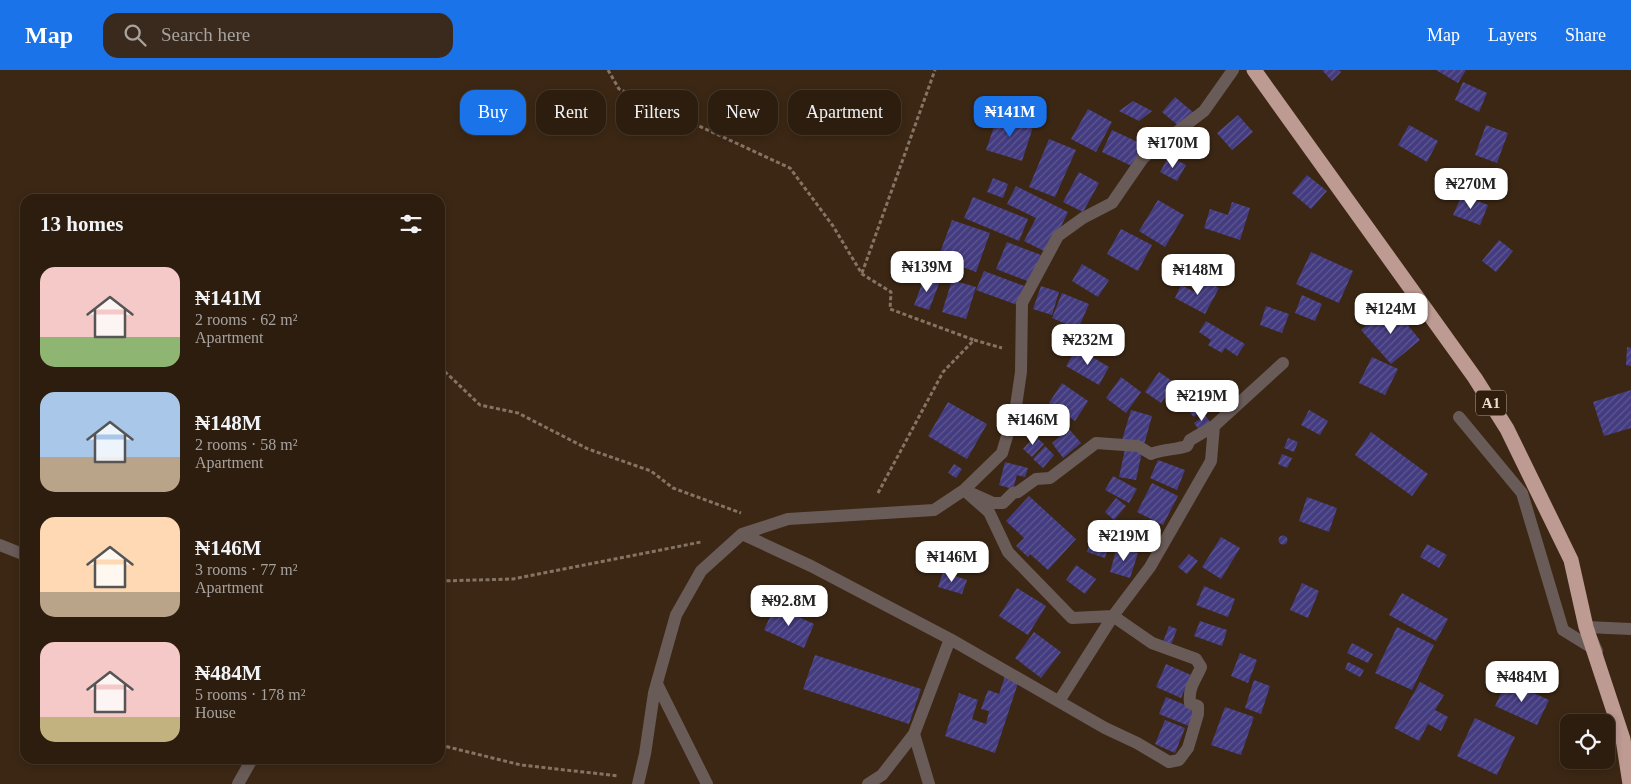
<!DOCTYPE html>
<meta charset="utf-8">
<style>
body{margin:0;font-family:"Times New Roman",serif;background:#392a1d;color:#f1f3f6;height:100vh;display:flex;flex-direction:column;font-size:19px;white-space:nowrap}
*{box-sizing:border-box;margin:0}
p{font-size:16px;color:#a7a29e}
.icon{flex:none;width:28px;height:28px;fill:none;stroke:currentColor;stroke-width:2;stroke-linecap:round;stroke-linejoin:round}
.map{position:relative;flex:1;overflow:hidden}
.details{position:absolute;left:20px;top:124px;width:425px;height:570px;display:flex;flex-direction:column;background:#2d1d0f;border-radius:15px;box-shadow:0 2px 8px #0003,0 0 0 1px #483b2f}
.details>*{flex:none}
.guide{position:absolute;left:460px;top:20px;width:475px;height:45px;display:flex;gap:10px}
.fabs{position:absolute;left:1560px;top:644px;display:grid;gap:10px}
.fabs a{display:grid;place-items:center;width:55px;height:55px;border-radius:10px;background:#2d1d0f;box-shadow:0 2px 8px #0003,0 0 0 1px #483b2f;font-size:25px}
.price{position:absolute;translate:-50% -42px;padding:0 11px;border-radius:10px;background:#fff;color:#222;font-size:16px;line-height:32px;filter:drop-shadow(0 1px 2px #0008)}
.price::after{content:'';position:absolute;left:50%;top:30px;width:15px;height:11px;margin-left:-8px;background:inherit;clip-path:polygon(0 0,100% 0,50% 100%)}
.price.current{background:#1a73e8;color:#fff}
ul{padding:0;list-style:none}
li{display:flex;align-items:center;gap:15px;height:125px;padding:0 20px}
li span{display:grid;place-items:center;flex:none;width:140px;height:100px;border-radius:15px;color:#555}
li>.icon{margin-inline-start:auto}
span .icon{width:60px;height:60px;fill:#fffc;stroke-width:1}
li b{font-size:21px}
h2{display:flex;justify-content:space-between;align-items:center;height:60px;padding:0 20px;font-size:21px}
.pill{padding:0 18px;border-radius:15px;background:#2d1d0f;box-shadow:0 2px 8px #0003,0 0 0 1px #483b2f;font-size:18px;line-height:45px}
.pill.current{background:#1a73e8;color:#fff}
header{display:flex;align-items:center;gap:30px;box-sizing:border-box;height:70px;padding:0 25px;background:#1a73e8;color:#fff}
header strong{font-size:24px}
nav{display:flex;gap:28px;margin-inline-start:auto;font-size:18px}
.search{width:350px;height:45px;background:#392a1d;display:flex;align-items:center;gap:12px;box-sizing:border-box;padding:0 18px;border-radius:15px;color:#a7a29e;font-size:19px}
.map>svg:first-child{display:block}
.building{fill:url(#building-hatch)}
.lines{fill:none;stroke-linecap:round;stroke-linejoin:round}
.path{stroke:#857363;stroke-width:3;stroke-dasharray:4 2.5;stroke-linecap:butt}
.street{stroke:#695b57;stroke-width:12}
.highway{stroke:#bd9a92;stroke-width:15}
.labels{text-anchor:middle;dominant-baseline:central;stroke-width:4;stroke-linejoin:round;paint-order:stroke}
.shield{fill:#311d0b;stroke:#b2a396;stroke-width:1}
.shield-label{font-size:15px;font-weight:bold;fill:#eadcd1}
</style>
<header>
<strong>Map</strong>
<div class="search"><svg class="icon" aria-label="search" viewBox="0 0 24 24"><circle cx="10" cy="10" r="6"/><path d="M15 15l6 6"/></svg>Search here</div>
<nav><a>Map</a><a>Layers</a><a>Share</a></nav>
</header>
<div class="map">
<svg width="1631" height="714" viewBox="0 0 1631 714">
<defs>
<pattern id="building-hatch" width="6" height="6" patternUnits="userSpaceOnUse" patternTransform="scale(1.25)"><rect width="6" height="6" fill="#443c80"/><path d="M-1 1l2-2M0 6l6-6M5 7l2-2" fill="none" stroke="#5f5891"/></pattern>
</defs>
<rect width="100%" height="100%" fill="#3c2714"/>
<path class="building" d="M1322 0H1339L1341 2 1332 11Z
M1436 0H1466L1458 13Z
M1463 12 1487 23 1479 42 1455 30Z
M1175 27 1194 43 1181 58 1162 42Z
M1133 31 1152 41 1139 51 1119 41Z
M1088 39 1112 52 1096 82 1071 69Z
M998 45 1033 57 1022 91 986 80Z
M1238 45 1253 62 1232 80 1217 63Z
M1409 55 1438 71 1427 92 1398 75Z
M1486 55 1508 63 1497 93 1475 85Z
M1112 60 1144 75 1134 97 1102 82Z
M1049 69 1076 80 1055 127 1029 117Z
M1169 86 1186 95 1177 111 1160 102Z
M1079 102 1099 113 1083 142 1063 132Z
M1307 105 1327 121 1311 139 1292 123Z
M993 108 1008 114 1003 128 987 122Z
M1016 116 1068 142 1048 183 1024 171 1036 148 1007 134Z
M1462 125 1488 135 1480 155 1453 145Z
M973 127 1028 149 1019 171 964 148Z
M1158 130 1184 145 1165 177 1139 161Z
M1232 132 1250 138 1240 170 1204 158 1210 139 1228 145Z
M952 150 990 163 976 202 938 188Z
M1121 159 1152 175 1138 201 1107 184Z
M1499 170 1513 181 1496 202 1482 191Z
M1007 172 1041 185 1030 212 996 199Z
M1311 182 1353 201 1339 233 1296 214Z
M1082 194 1109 210 1098 227 1072 211Z
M984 201 1027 217 1020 236 976 220Z
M925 206 940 211 929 240 914 235Z
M952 210 976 217 966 249 942 242Z
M1204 210 1219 218 1205 244 1175 228 1181 215 1197 223Z
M1041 216 1059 222 1052 245 1033 239Z
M1062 223 1089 234 1078 259 1052 248Z
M1302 225 1322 234 1315 251 1295 243Z
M1391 235 1420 270 1391 294 1361 260Z
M1266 236 1289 244 1282 263 1260 255Z
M1206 251 1245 274 1237 286 1225 278 1222 283 1208 275 1211 270 1199 262Z
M1627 277 1631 278V296L1626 295Z
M1077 278 1109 297 1099 315 1066 296Z
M1372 287 1398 299 1385 325 1359 313Z
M1159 302 1175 313 1161 333 1145 322Z
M1121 307 1141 322 1126 343 1106 328Z
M1062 313 1088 331 1075 351 1049 333Z
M1631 320V358L1604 366 1593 332Z
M948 332 987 354 967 389 928 366Z
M1201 333 1205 337 1194 347 1190 343Z
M1131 340 1152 346 1144 375 1122 370Z
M1309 340 1328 351 1320 365 1301 355Z
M1205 345 1210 352 1199 360 1194 353Z
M1069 359 1081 373 1063 388 1052 373Z
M1371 362 1428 404 1412 426 1355 385Z
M1035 366 1044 374 1032 387 1023 379Z
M1288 368 1298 372 1294 382 1284 378Z
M1045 376 1054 385 1043 398 1033 389Z
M1125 379 1142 382 1136 410 1119 407Z
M1282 384 1292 388 1287 398 1278 394Z
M1158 390 1185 400 1177 420 1150 408Z
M1005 392 1028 398 1025 407 1017 405 1013 419 999 415Z
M954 394 962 399 956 408 948 403Z
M1113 406 1137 419 1129 433 1105 420Z
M1152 413 1178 426 1163 455 1137 442Z
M1029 426 1076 469 1048 500 1030 484 1028 487 1016 476 1024 468 1006 451Z
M1307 427 1337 438 1329 462 1299 451Z
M1116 428 1126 436 1114 450 1105 442Z
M1094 459 1112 465 1105 488 1087 482Z
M1278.5 470a4.5 4.5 0 1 1 9 0a4.5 4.5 0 1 1-9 0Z
M1221 467 1240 478 1221 509 1202 497Z
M1427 474 1447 485 1439 498 1420 487Z
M1117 477 1138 483 1130 508 1110 502Z
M1189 484 1198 491 1187 504 1178 497Z
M1076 495 1096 509 1085 524 1066 510Z
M943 502 967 510 962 524 938 517Z
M1302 513 1319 521 1308 548 1290 540Z
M1204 516 1235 529 1228 547 1196 535Z
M1017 518 1046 536 1028 565 999 546Z
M1402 523 1448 549 1436 571 1389 545Z
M775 536 814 554 804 578 764 560Z
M1200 551 1227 560 1222 576 1194 566Z
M1169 556 1177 559 1171 575 1163 572Z
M1397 557 1434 575 1412 620 1375 603Z
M1034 562 1061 582 1041 608 1015 588Z
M1352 573 1373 584 1368 593 1347 583Z
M1240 583 1257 590 1248 613 1231 606Z
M815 585 921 619 909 654 803 619Z
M1348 592 1364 600 1360 607 1345 599Z
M1166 594 1191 605 1181 628 1156 617Z
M1005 606 1019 610 995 683 945 666 959 623 978 630 972 649 986 654 989 641 981 639 988 620 999 624Z
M1254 610 1270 616 1261 644 1245 638Z
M1507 611 1549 630 1537 655 1495 636Z
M1420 612 1444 625 1435 640 1448 647 1441 661 1428 654 1419 671 1394 658Z
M1166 627 1195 639 1189 656 1159 644Z
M1225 637 1254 647 1241 685 1211 675Z
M1475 648 1515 667 1497 705 1457 686Z
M1165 650 1185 658 1175 683 1155 674Z"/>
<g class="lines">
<path class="path" d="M608 0 619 19 790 98 833 156 862 204 891 222 890 239 974 270
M862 203 935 0
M440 297 480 335 518 343 588 379 651 401 673 418 741 443
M878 423 943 302 974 270 1002 278
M440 511 513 509 701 472
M440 675 521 695 619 706"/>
<path class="street" d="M1459 347 1522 423 1563 560 1597 581 1586 557 1631 559
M742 464 811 496 950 569
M0 475 25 485
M657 614 707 714
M1059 631 1113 546 1150 497 1211 391 1214 356
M238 714 252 689
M638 714 645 684 654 623 676 545 701 501 742 464 788 449 934 440 964 420 993 433H1003L1013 423 1018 422 1036 409 1050 408 1096 373 1138 376 1151 384C1163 379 1175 380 1187 376L1190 370 1214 356 1283 293
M868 714 882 705 914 664
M929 714 914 664 950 569 1105 658 1137 673 1169 692 1179 690 1188 678 1198 644V636L1190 633C1188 617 1196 610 1201 597L1196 589 1152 573 1113 546 1072 548 1008 482 989 442 964 420 1002 383 1016 336 1021 302 1022 233 1058 166 1083 148 1112 133 1143 88 1204 41 1233 0"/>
<path class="highway" d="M1254 0 1475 308 1507 359 1571 490 1586 557 1623 669 1630 714"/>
</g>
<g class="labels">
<rect class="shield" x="1476" y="320.5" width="30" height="25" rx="4"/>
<g class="shield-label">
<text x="1491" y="333">A1</text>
</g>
</g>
</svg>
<div class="fabs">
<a><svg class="icon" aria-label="locate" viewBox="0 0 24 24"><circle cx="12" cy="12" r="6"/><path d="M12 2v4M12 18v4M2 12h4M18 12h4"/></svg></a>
</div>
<b class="price current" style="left:1010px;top:68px">₦141M</b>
<b class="price" style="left:1173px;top:99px">₦170M</b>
<b class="price" style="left:1471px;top:140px">₦270M</b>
<b class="price" style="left:927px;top:223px">₦139M</b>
<b class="price" style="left:1198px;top:226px">₦148M</b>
<b class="price" style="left:1391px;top:265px">₦124M</b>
<b class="price" style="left:1088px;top:296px">₦232M</b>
<b class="price" style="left:1202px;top:352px">₦219M</b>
<b class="price" style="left:1033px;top:376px">₦146M</b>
<b class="price" style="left:1124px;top:492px">₦219M</b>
<b class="price" style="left:952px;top:513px">₦146M</b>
<b class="price" style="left:789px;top:557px">₦92.8M</b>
<b class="price" style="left:1522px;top:633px">₦484M</b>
<div class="guide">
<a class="pill current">Buy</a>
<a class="pill">Rent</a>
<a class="pill">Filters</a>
<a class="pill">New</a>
<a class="pill">Apartment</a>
</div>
<section class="details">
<h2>13 homes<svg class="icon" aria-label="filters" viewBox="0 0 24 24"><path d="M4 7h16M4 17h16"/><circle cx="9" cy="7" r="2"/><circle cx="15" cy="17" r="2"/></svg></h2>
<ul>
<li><span style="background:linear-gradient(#f6c9c9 70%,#8fb573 0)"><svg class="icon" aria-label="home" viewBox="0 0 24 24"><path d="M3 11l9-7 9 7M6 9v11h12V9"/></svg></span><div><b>₦141M</b><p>2 rooms · 62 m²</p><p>Apartment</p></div></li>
<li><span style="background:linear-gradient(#a9c7e8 65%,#b9a48a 0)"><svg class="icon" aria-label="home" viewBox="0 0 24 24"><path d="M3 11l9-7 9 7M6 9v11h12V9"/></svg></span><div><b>₦148M</b><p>2 rooms · 58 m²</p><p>Apartment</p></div></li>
<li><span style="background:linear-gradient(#ffd9b3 75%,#b9a48a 0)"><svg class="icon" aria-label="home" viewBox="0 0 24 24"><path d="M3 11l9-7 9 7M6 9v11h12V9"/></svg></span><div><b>₦146M</b><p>3 rooms · 77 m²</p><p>Apartment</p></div></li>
<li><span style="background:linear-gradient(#f6c9c9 75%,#c2b280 0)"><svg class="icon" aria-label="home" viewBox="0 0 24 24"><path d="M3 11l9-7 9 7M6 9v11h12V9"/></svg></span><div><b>₦484M</b><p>5 rooms · 178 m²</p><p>House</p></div></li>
</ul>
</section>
</div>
